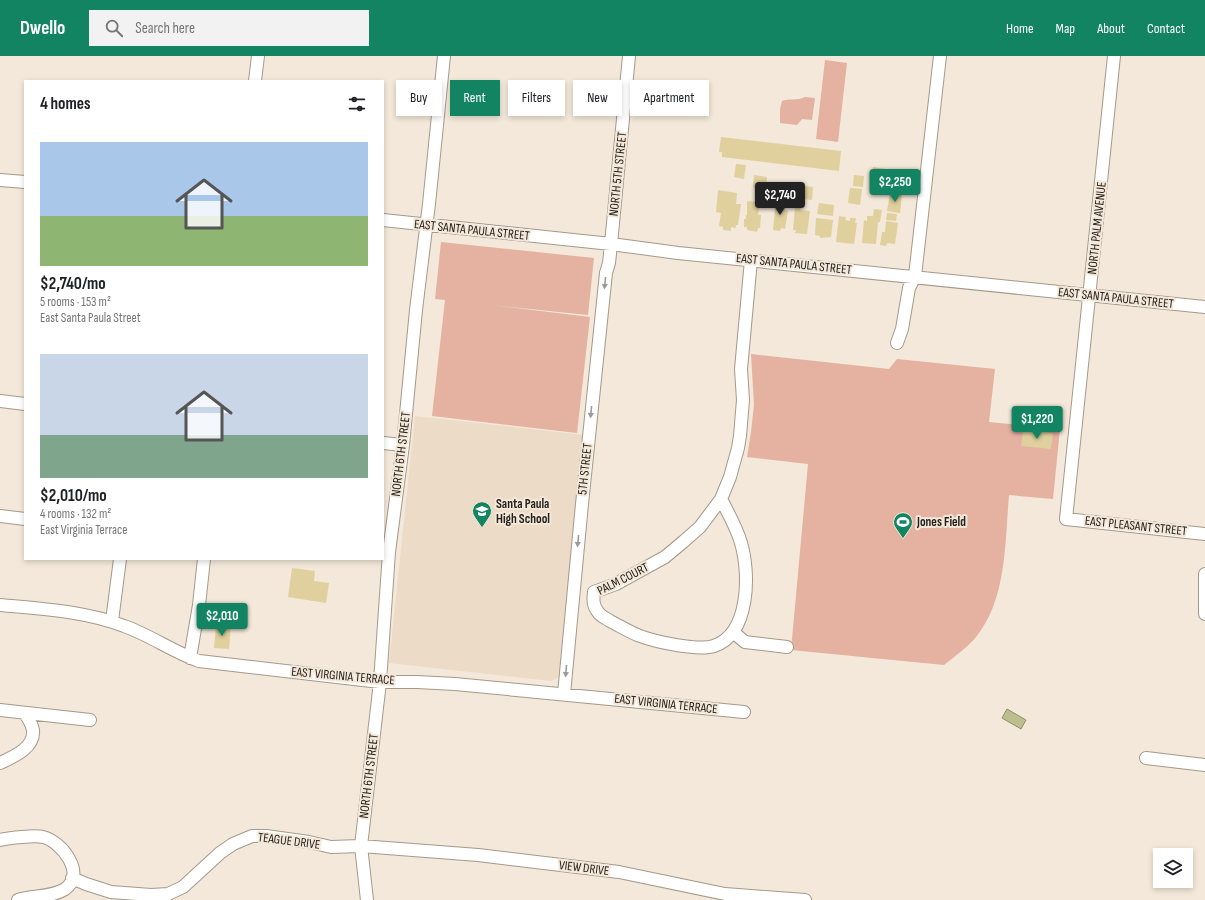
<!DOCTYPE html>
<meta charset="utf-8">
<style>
body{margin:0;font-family:"Sofia Sans Condensed",sans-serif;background:#f2f2f2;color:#202124;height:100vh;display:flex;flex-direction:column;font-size:15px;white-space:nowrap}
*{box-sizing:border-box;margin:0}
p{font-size:13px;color:#757577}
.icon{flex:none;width:22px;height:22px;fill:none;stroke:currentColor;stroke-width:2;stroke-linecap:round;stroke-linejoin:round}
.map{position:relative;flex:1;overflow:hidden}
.panel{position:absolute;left:24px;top:24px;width:360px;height:480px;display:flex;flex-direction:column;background:#fff;border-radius:0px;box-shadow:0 2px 6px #0003}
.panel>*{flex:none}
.hud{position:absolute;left:396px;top:24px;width:380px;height:36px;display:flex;gap:8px}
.fabs{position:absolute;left:1153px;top:792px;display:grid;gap:8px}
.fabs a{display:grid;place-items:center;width:40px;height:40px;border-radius:0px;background:#fff;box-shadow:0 2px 6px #0003;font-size:20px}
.price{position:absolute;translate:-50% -34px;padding:0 9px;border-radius:4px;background:#138462;color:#fff;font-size:13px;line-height:26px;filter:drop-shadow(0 1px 2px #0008)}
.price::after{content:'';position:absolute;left:50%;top:24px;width:12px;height:9px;margin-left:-6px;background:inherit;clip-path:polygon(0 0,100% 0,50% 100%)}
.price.on{background:#222;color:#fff}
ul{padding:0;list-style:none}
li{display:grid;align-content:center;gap:8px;height:212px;padding:0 16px}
li span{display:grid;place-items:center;height:124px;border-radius:0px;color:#555}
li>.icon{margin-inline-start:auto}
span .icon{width:72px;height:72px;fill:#fffc;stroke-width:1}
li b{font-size:17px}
h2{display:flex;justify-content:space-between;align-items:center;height:48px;padding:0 16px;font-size:17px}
.tag{padding:0 14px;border-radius:0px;background:#fff;box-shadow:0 2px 6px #0003;font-size:14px;line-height:36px}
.tag.on{background:#138462;color:#fff}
header{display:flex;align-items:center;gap:24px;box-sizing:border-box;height:56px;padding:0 20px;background:#138462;color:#fff}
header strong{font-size:19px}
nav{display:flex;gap:22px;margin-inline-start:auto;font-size:14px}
.search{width:280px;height:36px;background:#f2f2f2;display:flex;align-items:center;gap:10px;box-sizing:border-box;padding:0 14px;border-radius:0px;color:#757577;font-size:15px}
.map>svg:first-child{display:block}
.built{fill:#ecdbc6}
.green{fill:#e5b1a1}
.water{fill:#bcbf8d;stroke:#8e8f6b}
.building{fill:#e0d09e}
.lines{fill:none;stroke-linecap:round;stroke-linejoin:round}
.minor-casing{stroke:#a4998b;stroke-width:14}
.minor{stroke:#fff;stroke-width:12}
.oneway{fill:#9c9b98}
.labels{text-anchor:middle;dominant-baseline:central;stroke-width:4;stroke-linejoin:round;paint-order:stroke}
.street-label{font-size:13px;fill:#24201b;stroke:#f3e8d9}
.poi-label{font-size:13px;font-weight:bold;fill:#24201b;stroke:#f3e8d9;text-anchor:start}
</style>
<header>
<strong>Dwello</strong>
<div class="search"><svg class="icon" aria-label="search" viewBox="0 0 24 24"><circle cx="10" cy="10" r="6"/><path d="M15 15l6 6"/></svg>Search here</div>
<nav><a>Home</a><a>Map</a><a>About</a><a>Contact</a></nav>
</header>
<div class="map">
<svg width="1205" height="844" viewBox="0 0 1205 844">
<rect width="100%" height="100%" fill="#f3e8d9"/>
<path class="built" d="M415 360 585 379 559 621 551 625 389 607Z"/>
<path class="green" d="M825 4 847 7 838 86 816 83Z
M805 41 815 42 812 64 802 63 797 69 780 67V53L782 45C789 42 797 45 805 41Z
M441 186 594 202 588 259 491 249 590 261 577 377 432 360 445 244 435 243Z
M751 298 889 313 897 303 995 313 989 366 1060 373 1053 443 1009 439C1005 485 1007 543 976 581 967 592 955 600 944 609L791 594 808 408 747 401 751 376 754 349Z"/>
<path class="water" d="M1007 653 1026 664 1021 673 1002 662Z"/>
<path class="building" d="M721 81 841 95 839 115 722 101V96H719Z
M736 108 746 109 744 123 734 121Z
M873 111 899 115V117H901L900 122H898V125L887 123 886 126 872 125Z
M754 119 767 121 766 133 753 131Z
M854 119 864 120 863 131 853 130Z
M775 127 782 128 781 130 787 131 786 141 781 140V142L774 141Z
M795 129 813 131 812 144 793 142Z
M850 132 862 133 860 149 848 147Z
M718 134 737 137 736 148H741L738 169H736V172L731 171V175L723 174V171L719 170 721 157 716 156Z
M890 137 902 139 900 157 887 155Z
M776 144 786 145 785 154 788 155 785 173 781 172 780 175 773 174Z
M747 145 760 146 758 159H761L760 172H758L757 176 747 174V171H744V163H746V159H747Z
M819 147 834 149 833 160 817 158Z
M795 151 801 152 800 154 810 155 807 178 795 177 796 174H793Z
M874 153 882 154 880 166H878L876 188 862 187 864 164 867 165V160H873Z
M887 157 897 158 896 165 886 164Z
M839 160 846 161 845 164 850 165V162H856L855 167H857L854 188 836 186Z
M816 162 833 164 831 181 820 182V180L815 179Z
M886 165 898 167 895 188 887 187 886 190 880 189 882 176H885Z
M1023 374 1053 377 1051 393 1021 390Z
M292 512 315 515 314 525 329 527 326 547 288 541Z
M216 569 231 570 229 593 214 592Z"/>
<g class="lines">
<defs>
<path id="minor" d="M1114 0 1066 463 1205 478
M255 25 258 0
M0 124 25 126
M383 164 611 188 678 197 1205 251
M897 287 902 273 909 232 915 220 940 0
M0 345 25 348
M383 387 403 389
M721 443C728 457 737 472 741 487 750 517 750 578 714 590 698 595 656 586 640 580 629 576 620 570 610 565 606 562 600 560 598 556 593 550 593 544 594 536L616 528 665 501 683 486 700 471 721 443 730 421 738 392 740 380 743 344 741 313 751 204
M0 460 25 463
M1205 518V558
M0 549C42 553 85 555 124 570 150 579 173 596 199 605L380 626H417L455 628 744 656
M112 565 120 503
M733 576 745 586 787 591
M190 602 199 549 204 503
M564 638 582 448 606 217 609 207 611 188 629 0
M0 654 90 664
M1146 702 1205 709
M0 707C13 701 35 692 33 674 32 668 28 662 25 657
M0 784C9 782 35 779 43 781 61 785 87 818 65 833 51 842 33 839 18 844
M72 822 86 828 111 836 151 839 168 838 183 831 220 797 233 788 252 780H266L309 786 331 791 361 790 478 799 619 816 725 838 805 844
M367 844 361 790 380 626 389 496 403 389 416 254 429 148 444 0"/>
</defs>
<use href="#minor" class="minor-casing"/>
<use href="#minor" class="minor"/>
</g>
<defs><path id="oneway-solid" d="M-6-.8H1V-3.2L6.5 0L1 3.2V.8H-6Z"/></defs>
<g class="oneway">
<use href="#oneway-solid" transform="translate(605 227) rotate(96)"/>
<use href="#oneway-solid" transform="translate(591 356) rotate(96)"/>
<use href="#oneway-solid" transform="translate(578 485) rotate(96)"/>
<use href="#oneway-solid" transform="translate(566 615) rotate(95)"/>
</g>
<defs>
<symbol id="school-pin" viewBox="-11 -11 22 30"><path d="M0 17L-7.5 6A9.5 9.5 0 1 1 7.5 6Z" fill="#138462" stroke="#f3e8d9"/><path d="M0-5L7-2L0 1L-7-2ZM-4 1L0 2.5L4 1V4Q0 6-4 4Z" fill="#fff"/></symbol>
<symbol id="stadium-pin" viewBox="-11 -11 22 30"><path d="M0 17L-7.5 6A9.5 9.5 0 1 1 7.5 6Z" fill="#138462" stroke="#f3e8d9"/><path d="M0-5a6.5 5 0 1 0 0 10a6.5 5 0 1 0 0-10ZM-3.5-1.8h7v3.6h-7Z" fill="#fff"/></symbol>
</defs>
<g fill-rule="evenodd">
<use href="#school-pin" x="471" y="444" width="22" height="30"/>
<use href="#stadium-pin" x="892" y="455" width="22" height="30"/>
</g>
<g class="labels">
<g class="street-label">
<text transform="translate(618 118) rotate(-84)">NORTH 5TH STREET</text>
<text transform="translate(1097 172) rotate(-84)">NORTH PALM AVENUE</text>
<text transform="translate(472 174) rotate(6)">EAST SANTA PAULA STREET</text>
<text transform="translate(794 208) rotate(6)">EAST SANTA PAULA STREET</text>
<text transform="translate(1116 242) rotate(6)">EAST SANTA PAULA STREET</text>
<text transform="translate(401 398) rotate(-83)">NORTH 6TH STREET</text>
<text transform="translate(585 413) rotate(-84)">5TH STREET</text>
<text transform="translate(1136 470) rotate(6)">EAST PLEASANT STREET</text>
<text transform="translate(623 523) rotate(-27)">PALM COURT</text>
<text transform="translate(343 620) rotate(5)">EAST VIRGINIA TERRACE</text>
<text transform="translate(666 648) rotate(6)">EAST VIRGINIA TERRACE</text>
<text transform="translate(369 720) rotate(-83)">NORTH 6TH STREET</text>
<text transform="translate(289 785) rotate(7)">TEAGUE DRIVE</text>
<text transform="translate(584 812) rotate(7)">VIEW DRIVE</text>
</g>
<g class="poi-label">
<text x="496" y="448">Santa Paula<tspan x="496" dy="15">High School</tspan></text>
<text x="917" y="466">Jones Field</text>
</g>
</g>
</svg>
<div class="fabs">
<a><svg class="icon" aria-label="layers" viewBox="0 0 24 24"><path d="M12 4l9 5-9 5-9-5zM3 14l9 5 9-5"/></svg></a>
</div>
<b class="price" style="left:895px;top:147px">$2,250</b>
<b class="price on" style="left:780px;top:160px">$2,740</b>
<b class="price" style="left:1037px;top:384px">$1,220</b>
<b class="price" style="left:222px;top:581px">$2,010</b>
<div class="hud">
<a class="tag">Buy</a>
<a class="tag on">Rent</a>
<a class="tag">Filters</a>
<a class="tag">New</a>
<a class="tag">Apartment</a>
</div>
<section class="panel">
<h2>4 homes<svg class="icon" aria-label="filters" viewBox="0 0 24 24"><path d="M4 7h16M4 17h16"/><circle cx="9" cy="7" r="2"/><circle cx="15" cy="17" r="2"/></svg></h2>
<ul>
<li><span style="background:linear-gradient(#a9c7e8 60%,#8fb573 0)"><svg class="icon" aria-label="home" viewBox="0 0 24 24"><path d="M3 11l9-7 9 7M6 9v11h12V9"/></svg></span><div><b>$2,740/mo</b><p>5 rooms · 153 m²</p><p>East Santa Paula Street</p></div></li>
<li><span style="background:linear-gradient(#c9d6e8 65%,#7fa58c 0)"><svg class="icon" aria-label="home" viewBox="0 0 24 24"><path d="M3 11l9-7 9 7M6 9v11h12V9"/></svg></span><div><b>$2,010/mo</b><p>4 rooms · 132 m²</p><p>East Virginia Terrace</p></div></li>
</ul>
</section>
</div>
